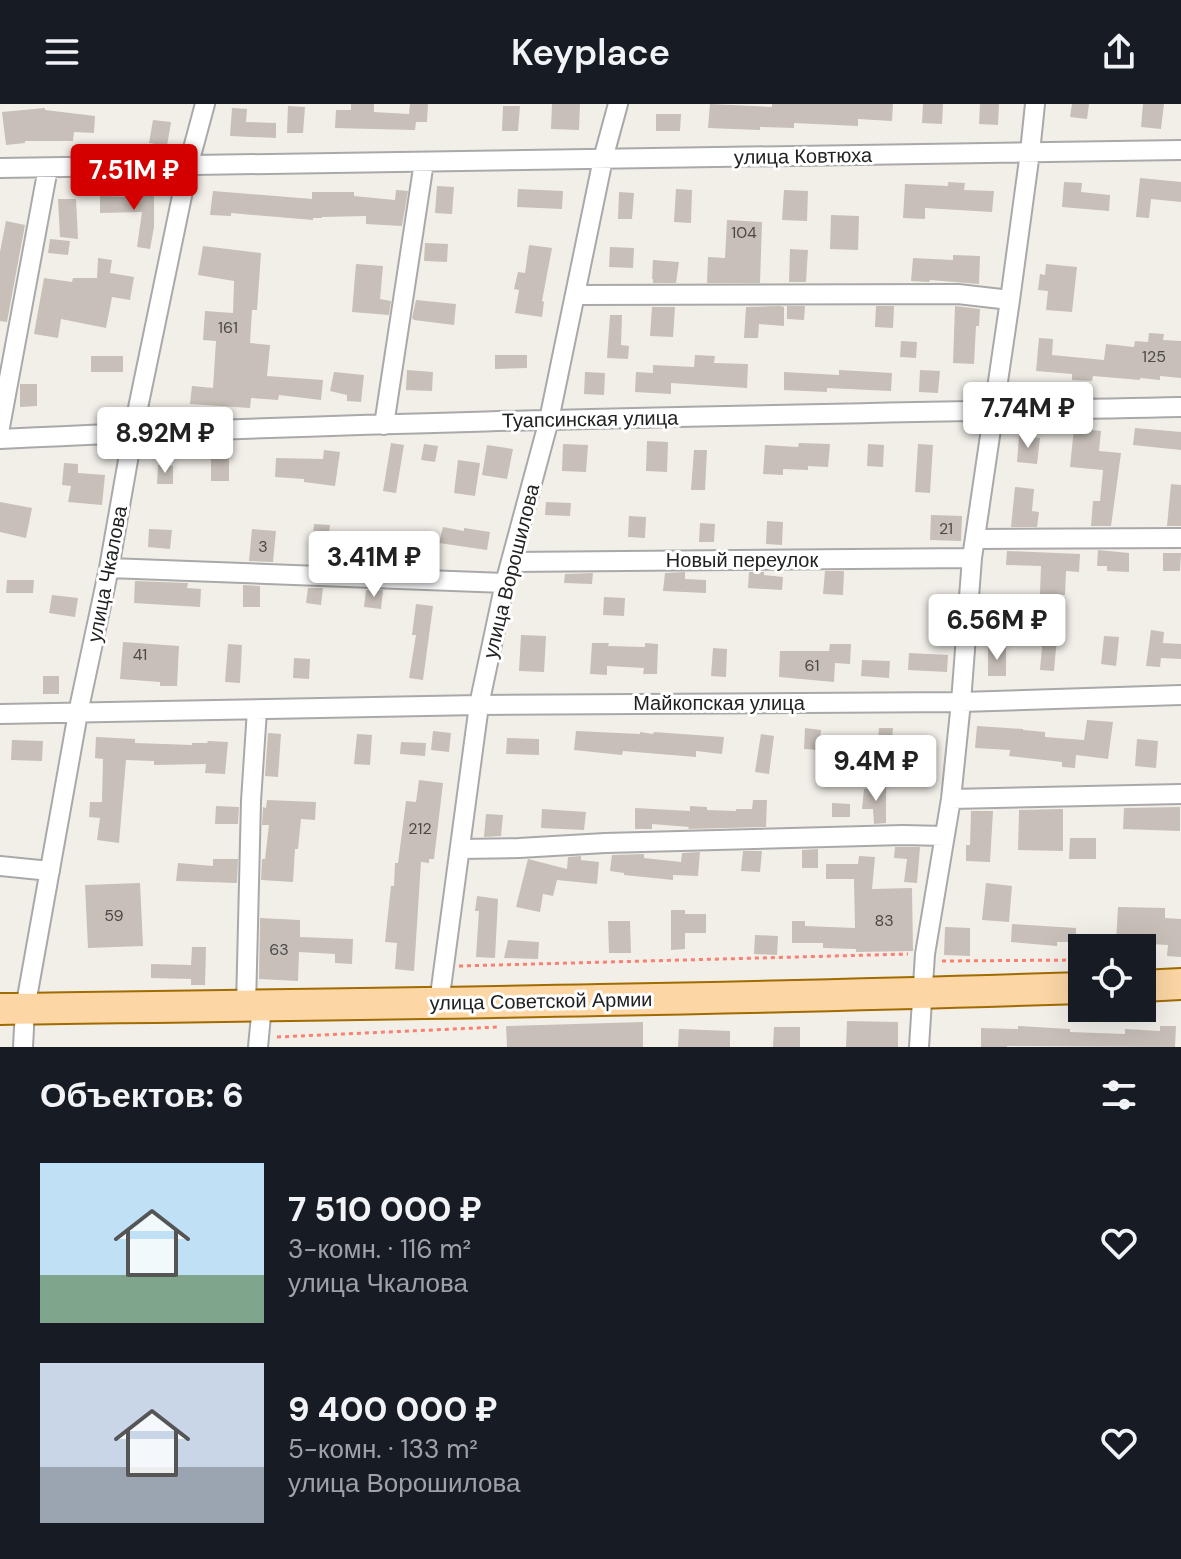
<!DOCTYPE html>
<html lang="ru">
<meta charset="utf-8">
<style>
body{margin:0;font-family:"DM Sans",sans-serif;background:#20242c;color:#f1f3f6;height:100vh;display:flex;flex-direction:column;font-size:30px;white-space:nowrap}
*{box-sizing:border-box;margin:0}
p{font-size:26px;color:#9ea1a6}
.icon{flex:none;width:44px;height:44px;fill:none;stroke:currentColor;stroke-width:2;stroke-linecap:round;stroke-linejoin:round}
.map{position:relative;height:943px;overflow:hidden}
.drawer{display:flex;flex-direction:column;background:#171b24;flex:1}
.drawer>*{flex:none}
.tools{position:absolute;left:1068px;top:830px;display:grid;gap:16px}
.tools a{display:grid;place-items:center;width:88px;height:88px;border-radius:0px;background:#171b24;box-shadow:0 8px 32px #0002;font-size:40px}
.price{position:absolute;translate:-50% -68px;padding:0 18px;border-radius:8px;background:#fff;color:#222;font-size:26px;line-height:52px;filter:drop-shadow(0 2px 4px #0008)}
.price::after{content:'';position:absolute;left:50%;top:48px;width:24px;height:18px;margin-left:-12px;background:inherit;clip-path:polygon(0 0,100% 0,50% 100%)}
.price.selected{background:#d40000;color:#fff}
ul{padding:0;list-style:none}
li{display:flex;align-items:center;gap:24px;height:200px;padding:0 40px}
li span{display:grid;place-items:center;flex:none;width:224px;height:160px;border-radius:0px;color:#555}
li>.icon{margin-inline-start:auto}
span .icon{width:96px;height:96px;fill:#fffc;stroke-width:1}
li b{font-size:34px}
h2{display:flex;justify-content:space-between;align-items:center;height:96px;padding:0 40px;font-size:34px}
header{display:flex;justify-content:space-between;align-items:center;height:104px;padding:0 40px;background:#171b24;font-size:36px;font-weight:600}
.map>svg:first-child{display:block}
.building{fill:#c7bfb8}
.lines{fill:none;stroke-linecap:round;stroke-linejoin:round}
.street-casing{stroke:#a9a9a9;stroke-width:22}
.primary-casing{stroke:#a06b00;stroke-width:34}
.path{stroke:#fa8072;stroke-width:3;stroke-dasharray:4 4;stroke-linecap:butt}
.street{stroke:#fff;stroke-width:18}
.primary{stroke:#fcd6a4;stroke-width:30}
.labels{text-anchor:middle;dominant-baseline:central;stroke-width:6;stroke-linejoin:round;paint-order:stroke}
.number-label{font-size:16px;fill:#4b4948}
.street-label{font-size:20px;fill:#222;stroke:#fff}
</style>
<header><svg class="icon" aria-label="menu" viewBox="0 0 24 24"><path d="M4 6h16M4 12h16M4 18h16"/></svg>Keyplace<svg class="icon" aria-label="share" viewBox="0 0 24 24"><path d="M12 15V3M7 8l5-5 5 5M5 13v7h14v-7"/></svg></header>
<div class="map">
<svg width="1181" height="943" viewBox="0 0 1181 943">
<rect width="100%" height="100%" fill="#f2efe9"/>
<path class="building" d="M351 0H374V8L409 10 410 0H428L427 18H416L415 26 335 24 336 6H351Z
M552 0H580L579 26 551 25Z
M710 0 772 3V0H893L892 17 858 15V22L794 19V24L760 23V26L708 24Z
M923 0H943L942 20 922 19Z
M980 0H999L998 21 979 20Z
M1072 0H1089L1087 15 1070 13Z
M1143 0H1164L1161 25 1141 23Z
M288 2 305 3 303 29H287Z
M503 2H520L518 27H502Z
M45 4V6L95 12 94 29 74 28 73 37H25V39L6 41 2 8Z
M232 4 247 5 246 18 276 19V34L230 32Z
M656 10H681L680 27H656Z
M153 16 171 18 167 42 149 39Z
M1140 74 1181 78V98L1151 95 1149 114 1136 113Z
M948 78 965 79 964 86 994 87 992 108 925 104V115L903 114 905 80 948 82Z
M1064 78 1082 79 1081 88 1110 91 1109 107 1062 103Z
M437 82 454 83 452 110 435 109Z
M146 84 154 85V123L150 145 137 143 142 108 100 109V92L131 93V91H145Z
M518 85 563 87 562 105 517 103Z
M676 85 692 86 691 119 674 118Z
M396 86 408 87 402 122 366 120V112L322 113V114H313V116L231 109V112L210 111 213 87 312 95V88H354V92L395 96Z
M784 86 808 87 807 117 782 116Z
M619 88 634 89 632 115H618Z
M58 95H76L78 135 60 133Z
M831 111 859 112 858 146 830 145Z
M727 116 762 118 760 179H707L708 153 725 154Z
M6 117 25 121 7 218 0 217V148Z
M50 135 70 137 68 151 48 149Z
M425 139 448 140 447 158 424 157Z
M529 141 552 144 542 197 544 198 542 213 515 209 519 186 514 185 518 168 525 169Z
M203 142 261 149 257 206H252L250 239 270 241 267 272 323 276 321 296 279 291 278 296 251 294 250 304 190 300 192 282 213 284 216 237 203 236 205 207 233 209 234 177 198 171Z
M610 143 634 144 633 164 609 163Z
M790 145 808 146 806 178H789Z
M953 151 980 152 979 180 930 176 929 178 911 177 913 154 953 156Z
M98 154 112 156 110 169 134 173 130 196 112 193 106 224 61 215 58 234 34 230 44 174 72 178 73 174H97Z
M653 156 679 158 676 179H653V175H652Z
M356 160 383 162 380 195 391 197 389 211 352 208Z
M1046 160 1077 163 1072 208 1046 206 1048 187 1038 186 1040 170 1045 171Z
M416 196 456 200 454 221 414 216 412 214Z
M780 202 784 203V222L759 220 758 234H744L746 203Z
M787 202H805L804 216 787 215Z
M876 202H894L893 224 875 223Z
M955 202 980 205 979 222H976L974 260 953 259Z
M652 203H675L673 233 650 232Z
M610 211H622L621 241 629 242 628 255 607 254Z
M1149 229 1164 230 1163 236 1181 237V274L1160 272V276L1140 274V276L1093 272 1092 277 1072 276V270L1036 267 1039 234 1053 235 1052 251 1104 256 1106 240 1134 243 1135 237 1148 238Z
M901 237 917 238 916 254 900 253Z
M495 251H527V264L495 265Z
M695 251 715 252 714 259 748 260 747 284 671 279V290L635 288 636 268 653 269V261L694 263Z
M91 252H123V268H91Z
M407 266 433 268 432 287 406 286Z
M839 266 892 269 891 287 827 284V288L784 286V268L839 271Z
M920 266 940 267 938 289 919 288Z
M334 268 364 271 361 298 347 297V291L330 287Z
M585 268 605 269 604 291 584 290Z
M20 280H37V302L20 303Z
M1074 324 1101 327 1099 347 1121 349 1111 422H1091L1093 397H1100L1103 366 1070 363Z
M1135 324 1181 328V346L1133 341Z
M1019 332 1040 334 1037 360 1017 358Z
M647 337 668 338 667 368 646 367Z
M391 339 404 341 396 389 383 387Z
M799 339 830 340 828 363 808 362V366L783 365V371L763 370 765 341 798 343Z
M424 340 438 342 435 358 421 356Z
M563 340 588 341 586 368 562 367Z
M868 340 884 341 883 363 867 362Z
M918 340 933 341 930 389 915 388Z
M487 341 513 345 507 375 482 371Z
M324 346 340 348 335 382 304 378V375L275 373 276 354 323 355Z
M694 346H707L705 386H691Z
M211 353 229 354V377H211Z
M458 356 480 359 475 392 454 389Z
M64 359 78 360V369L105 371 102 401 68 398 71 382 62 381Z
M158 361 173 362V380H157Z
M1171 380 1181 381V422H1167Z
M1015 383 1034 385 1032 407 1039 408 1037 423H1011Z
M0 398 32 404 26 434 0 428Z
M546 398 571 399 570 412 545 411Z
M931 411 962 412 961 437 930 436Z
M629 412 646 413 645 434 628 433Z
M767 417 783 418 782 441 766 440Z
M700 419 715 420 714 438H699Z
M314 420 330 421 326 455 311 454Z
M443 423 464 427V424L490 428 487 446 439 439Z
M149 425 172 426 170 445 148 443Z
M252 425 276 427 273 458 249 457Z
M1098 446 1129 449V468L1107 467V462H1097Z
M1007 447 1080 450 1079 468 1066 467 1065 491 1040 490 1041 462 1006 461Z
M1163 449H1181L1180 467H1163Z
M825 467H844L843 491 823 490Z
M685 468V475L706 476V489L663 487 665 469Z
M749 468H764V471L783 473 782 486 748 484Z
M593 469 592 480 564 479 565 470Z
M7 476H34L33 489H6Z
M135 477 188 479 187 484 201 485 200 503 134 499Z
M243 481 260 482V503H243Z
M308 484H323L321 501 306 499Z
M366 486H383L381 505 364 503Z
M52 491 78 494 75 513 49 509Z
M604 493 625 494 624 512 603 511Z
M416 500 433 502 423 576 409 574 416 531H412Z
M1044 521 1058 522 1054 567 1040 566Z
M1151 526 1164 528 1163 539 1181 540V555L1161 554 1160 563 1146 562Z
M521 531 546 532 544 568 519 567Z
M1104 532 1119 533 1116 562 1101 560Z
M123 538 179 542 177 582H160V578L120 575Z
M592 539H609L608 542 645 543V539L658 540 657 570H643L644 564 607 562V571L590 570Z
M228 540 242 541 240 579 225 578Z
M830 540H851L850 560 835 559 834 578 779 573 780 547H829Z
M988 543 1006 544V572H988Z
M713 544 727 545 726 573 711 572Z
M909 549 948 551 947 568 908 566Z
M294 554 310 555 309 575 293 574Z
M862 556 890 557 889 574 861 572Z
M43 572H59V590H43Z
M1087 616 1113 618 1108 655 1076 651 1075 664 1062 663V658L1009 652 1010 646 975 644 977 622 1023 625V626L1045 628V633L1084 636Z
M805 624 821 626 819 646 804 645Z
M879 624H893L891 648 877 647Z
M433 627 451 629 449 648 431 646Z
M576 627 640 630V628L653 630 654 628 724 633 722 650 696 647V653L623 647 622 651 574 646Z
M268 629 281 630 278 673 265 672Z
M357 630 372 631 370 661 354 660Z
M761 630 774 632 769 670 755 668Z
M96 633 135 635V639L192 641V639H207L208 637 228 638 225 670 205 669 206 660 154 661V657L126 656 119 739 97 736 100 714 89 713 90 698H102L103 655 95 654Z
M507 634 539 635V651L506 650Z
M1137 635 1158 637 1156 664 1135 662Z
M12 636 43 637 42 657 11 656Z
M401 638 426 639 425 652 400 650Z
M419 676 443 679 434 755H429V759L421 758 414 867 395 865 397 839 385 838 391 782H394L395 759H398L406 697 416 698Z
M873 681H886V719L874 720 873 705H862L864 685H873Z
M267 696 316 698 315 716 301 715 298 745H295L293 778 261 776 262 755H265L269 721H262L263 703 266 704Z
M753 696H767L766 723 688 725 689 723 652 720V725H635V704L690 707V702L707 703V706L736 707V705H752Z
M832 699 850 700V713H832Z
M216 702 239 703 238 720H215Z
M1180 703V727L1123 725 1124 704Z
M542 705 586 708 584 726 541 724Z
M1063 705V747L1018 746 1019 706Z
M971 707H993L990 758 966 757V741H970Z
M486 710 503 711 501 732 484 733Z
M1070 734H1096V755H1069Z
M895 743H920L917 779 904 778 907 755 894 754Z
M818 745V764H802V746Z
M743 747H762L760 768 741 767Z
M700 748 698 772 673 771V776L624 771V769L610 767 612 751 644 750V754L681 758 682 749Z
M581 752V756L599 758 597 780 557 776 553 792 543 790 540 808 516 803 528 755 567 765 568 753Z
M859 752 875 753 872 785 912 784 913 847 856 848V845L823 844V839H792V817H805V822L855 824 854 775H826V760H858Z
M213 755H238L237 779 176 777 178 759 213 762Z
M140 779 143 842 88 844 85 781Z
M986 779 1012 782 1009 818 982 816Z
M477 792 498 795 495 854 476 853 479 807H475Z
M1118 803 1165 804V814L1181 815V853L1167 852 1168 841 1116 838Z
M671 806H685V810H706V829H685V845L671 846Z
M260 814 300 816V833L353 835 352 860 335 859V850L299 848 298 877 259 875Z
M608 817H630L631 849H609Z
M1012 820 1076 824V838H1057V842L1011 838Z
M945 823 970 824V852L944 851Z
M755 831 778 832 777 851 754 850Z
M508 836 539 838 538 855 504 854Z
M192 843H206L205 881H191V875L151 874V860L191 861Z
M847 917 898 918V943H846Z
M643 918V943H507L506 922Z
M1018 922 1070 925V928L1125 930V925L1160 927V922H1176L1175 943 1007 942V943H981V924L1018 925Z
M774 923H800V943H773Z
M679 925 730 927V943H678Z"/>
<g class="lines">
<defs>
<path id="street" d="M0 64 1181 46
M575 191 958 190 1010 196
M384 321 424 58
M0 323 48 64
M0 335C393 316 787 311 1181 303
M976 435 1181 434
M512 458 972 454
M109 464 505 479
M0 610 479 601 961 598 1181 591
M951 695 1181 690
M460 745 519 744 605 739 903 731 944 732
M0 762 50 767
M439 899 479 601 505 479 549 316 603 55 618 0
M246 902 251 697 257 606
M23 943 25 905 78 609 109 464 133 328 188 63 205 0
M258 943 262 901
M919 943 925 850 951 695 961 598 972 454 1010 196 1030 48 1035 0"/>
<path id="primary" d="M1142 882 1181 880
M0 905C361 900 721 896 1082 884"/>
</defs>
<use href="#street" class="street-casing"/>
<use href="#primary" class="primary-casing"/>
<path class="path" d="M1142 856H1153
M942 857 1082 856
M459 862 908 850
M1089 907 1137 906
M277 933 498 923"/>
<use href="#street" class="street"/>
<use href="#primary" class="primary"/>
</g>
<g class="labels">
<g class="number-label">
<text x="744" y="128">104</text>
<text x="228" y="223">161</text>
<text x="1154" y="252">125</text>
<text x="946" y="424">21</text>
<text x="263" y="442">3</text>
<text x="140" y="550">41</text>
<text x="812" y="561">61</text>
<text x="420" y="724">212</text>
<text x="114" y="811">59</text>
<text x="884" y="816">83</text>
<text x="279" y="845">63</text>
</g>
<g class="street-label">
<text transform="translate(803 52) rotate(-1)">улица Ковтюха</text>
<text transform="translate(590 315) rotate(-1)">Туапсинская улица</text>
<text x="742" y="456">Новый переулок</text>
<text transform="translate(511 467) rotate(-76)">улица Ворошилова</text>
<text transform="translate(107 470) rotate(-79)">улица Чкалова</text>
<text x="719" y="599">Майкопская улица</text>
<text transform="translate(541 897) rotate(-1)">улица Советской Армии</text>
</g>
</g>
</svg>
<div class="tools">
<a><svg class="icon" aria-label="locate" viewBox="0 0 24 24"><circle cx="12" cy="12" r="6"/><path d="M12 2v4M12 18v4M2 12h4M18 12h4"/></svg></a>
</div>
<b class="price selected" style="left:134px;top:108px">7.51M ₽</b>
<b class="price" style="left:1028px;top:346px">7.74M ₽</b>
<b class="price" style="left:165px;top:371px">8.92M ₽</b>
<b class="price" style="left:374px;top:495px">3.41M ₽</b>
<b class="price" style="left:997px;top:558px">6.56M ₽</b>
<b class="price" style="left:876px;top:699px">9.4M ₽</b>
</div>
<section class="drawer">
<h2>Объектов: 6<svg class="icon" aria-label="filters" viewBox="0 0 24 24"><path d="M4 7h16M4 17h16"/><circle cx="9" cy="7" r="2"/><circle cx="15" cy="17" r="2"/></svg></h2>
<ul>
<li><span style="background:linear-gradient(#bfe0f5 70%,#7fa58c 0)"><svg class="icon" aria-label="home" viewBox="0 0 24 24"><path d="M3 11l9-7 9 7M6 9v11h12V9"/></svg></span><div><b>7 510 000 ₽</b><p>3-комн. · 116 m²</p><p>улица Чкалова</p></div><svg class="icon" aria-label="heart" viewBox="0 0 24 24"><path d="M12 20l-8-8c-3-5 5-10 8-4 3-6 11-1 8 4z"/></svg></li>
<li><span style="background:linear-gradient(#c9d6e8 65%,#9aa5b1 0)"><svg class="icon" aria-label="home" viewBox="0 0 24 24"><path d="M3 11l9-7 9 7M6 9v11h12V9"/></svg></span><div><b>9 400 000 ₽</b><p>5-комн. · 133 m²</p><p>улица Ворошилова</p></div><svg class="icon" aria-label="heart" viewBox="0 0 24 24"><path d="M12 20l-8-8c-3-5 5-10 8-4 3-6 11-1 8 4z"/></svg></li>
</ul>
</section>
